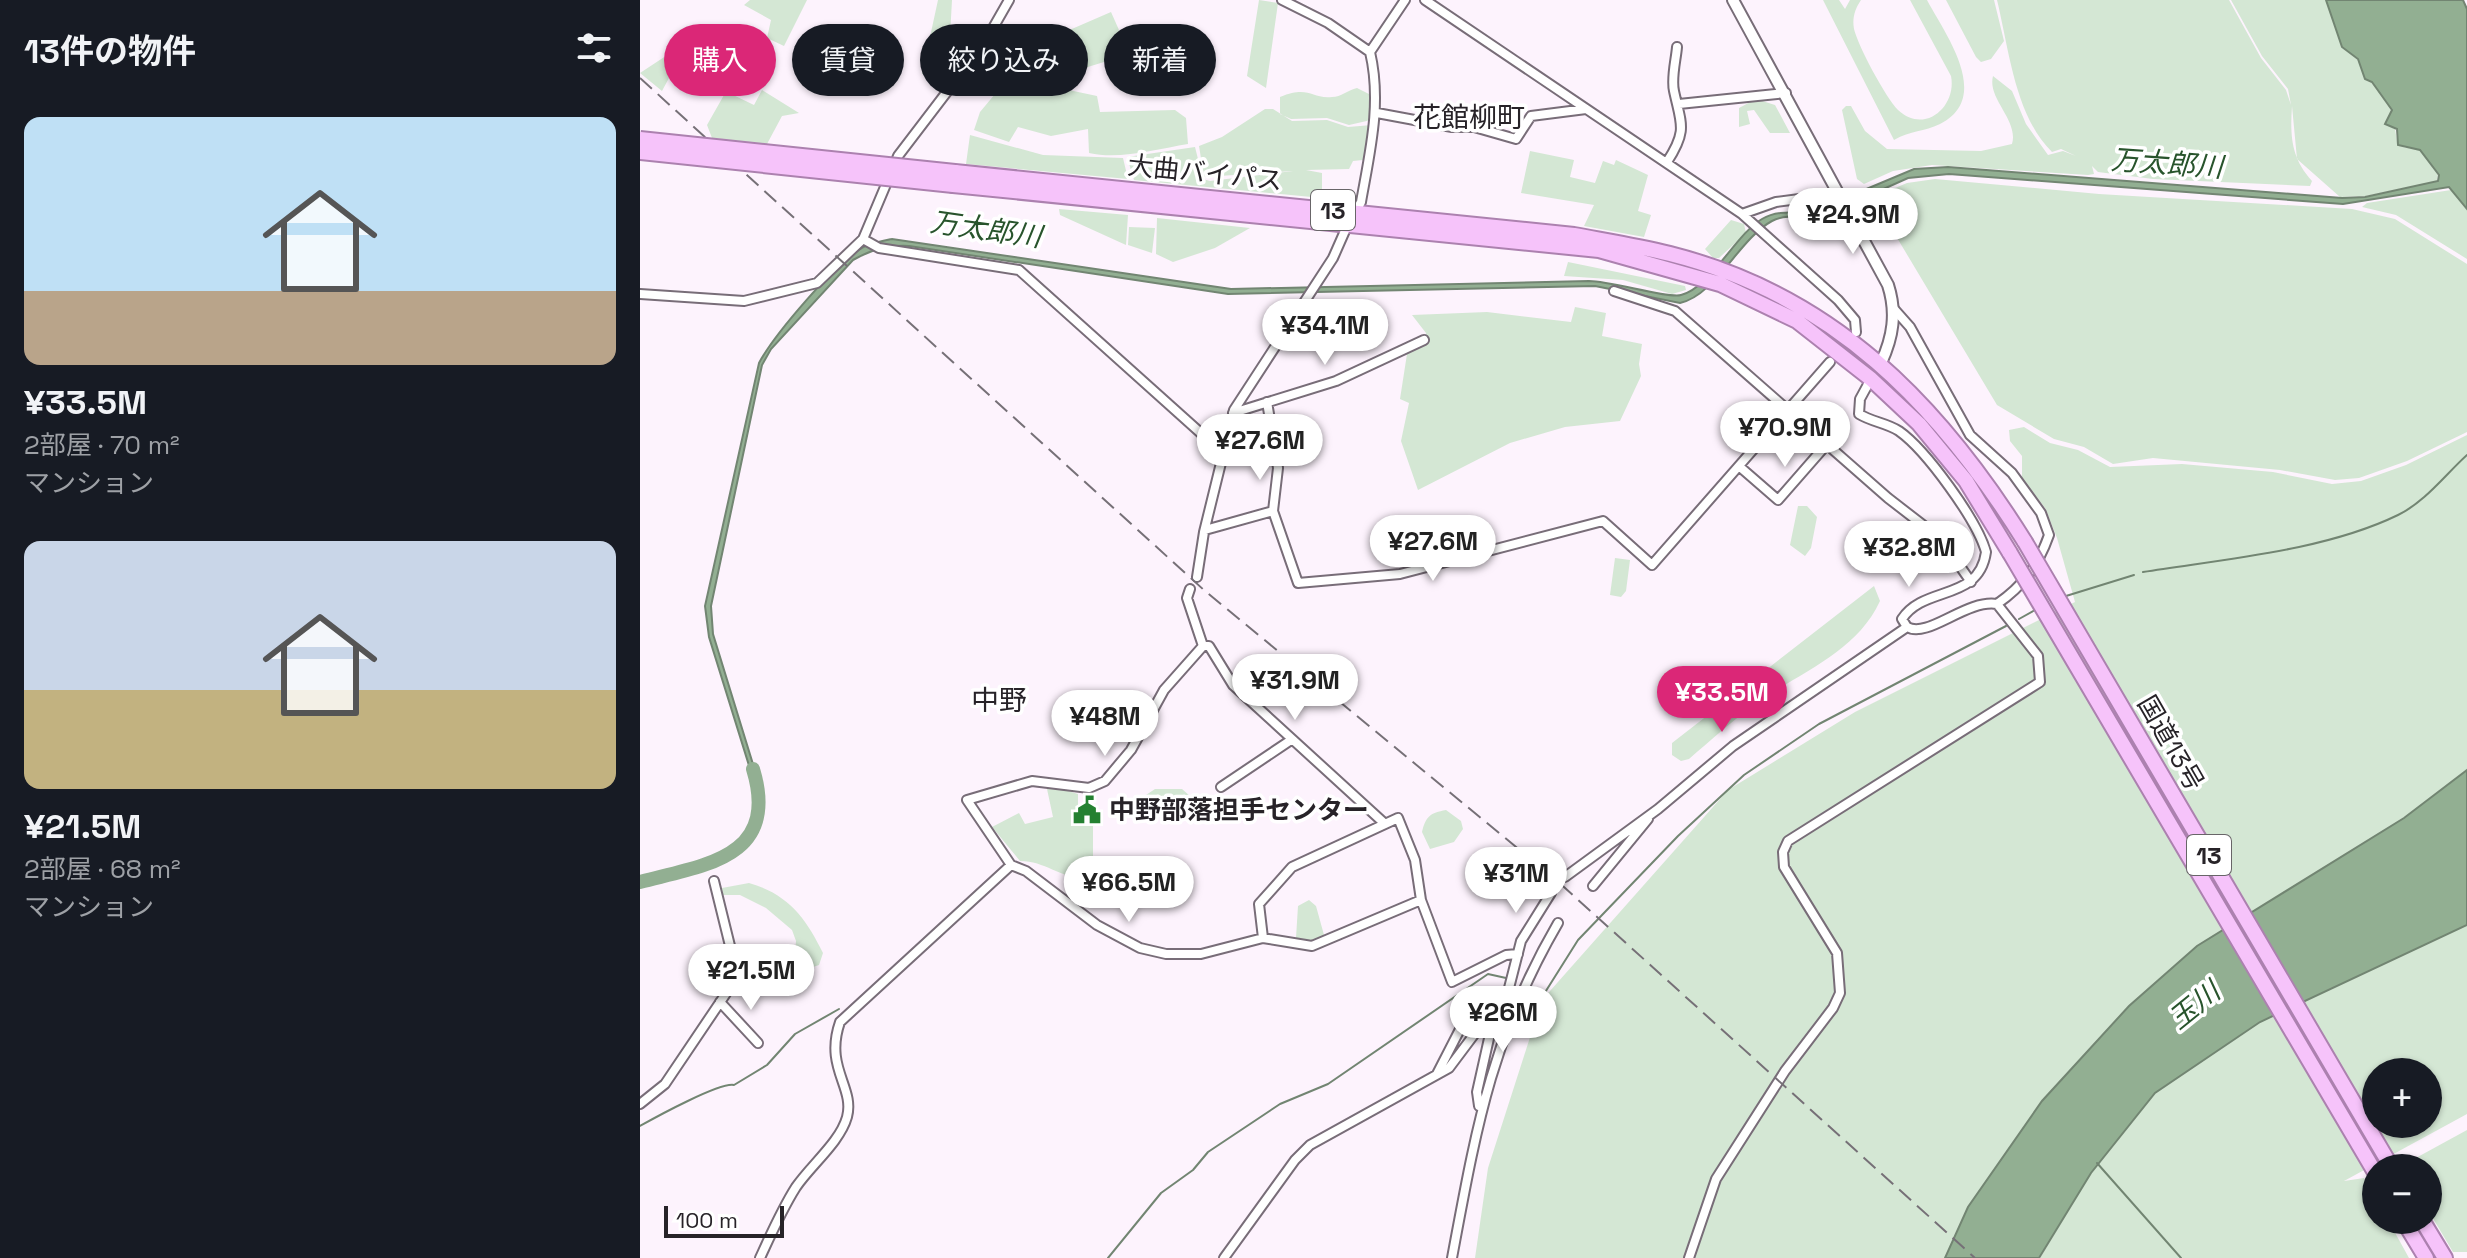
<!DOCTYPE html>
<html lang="ja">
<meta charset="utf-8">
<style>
body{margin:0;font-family:"Space Grotesk","Noto Sans JP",sans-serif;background:#20242c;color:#f1f3f6;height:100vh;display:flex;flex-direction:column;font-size:30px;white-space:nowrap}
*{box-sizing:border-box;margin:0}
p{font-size:26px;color:#9ea1a6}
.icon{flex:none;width:44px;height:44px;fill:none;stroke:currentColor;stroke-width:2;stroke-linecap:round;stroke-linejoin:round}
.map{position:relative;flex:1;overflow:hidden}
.drawer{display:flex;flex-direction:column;background:#171b24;width:640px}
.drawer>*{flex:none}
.top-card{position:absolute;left:24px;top:24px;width:760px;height:72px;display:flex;gap:16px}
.fabs{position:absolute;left:1722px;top:1058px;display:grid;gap:16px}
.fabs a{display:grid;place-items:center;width:80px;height:80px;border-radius:50%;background:#171b24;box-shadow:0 2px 6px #0004;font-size:40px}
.scale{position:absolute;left:24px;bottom:20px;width:120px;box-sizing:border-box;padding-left:8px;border:4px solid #272328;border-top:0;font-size:22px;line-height:28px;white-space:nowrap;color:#272328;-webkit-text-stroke:6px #fff;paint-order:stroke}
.price{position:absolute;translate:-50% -68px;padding:0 18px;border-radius:28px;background:#fff;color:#222;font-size:26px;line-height:52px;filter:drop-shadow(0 2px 4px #0008)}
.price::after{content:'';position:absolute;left:50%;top:48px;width:24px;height:18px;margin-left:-12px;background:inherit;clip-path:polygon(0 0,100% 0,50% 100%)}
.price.selected{background:#db2777;color:#fff}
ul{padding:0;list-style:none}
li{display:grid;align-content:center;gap:16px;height:424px;padding:0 24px}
li span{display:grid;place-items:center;height:248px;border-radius:16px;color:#555}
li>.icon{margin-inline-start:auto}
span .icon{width:144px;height:144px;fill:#fffc;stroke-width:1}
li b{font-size:34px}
h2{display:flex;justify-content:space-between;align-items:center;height:96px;padding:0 24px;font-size:34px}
.chip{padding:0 28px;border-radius:36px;background:#171b24;box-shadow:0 2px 6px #0004;font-size:28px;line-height:72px}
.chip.selected{background:#db2777;color:#fff}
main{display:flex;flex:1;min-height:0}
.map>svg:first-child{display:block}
.green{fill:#d4e7d4;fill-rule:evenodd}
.water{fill:#92af92;stroke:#728572;stroke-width:2}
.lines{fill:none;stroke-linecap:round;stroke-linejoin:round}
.stream{stroke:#728572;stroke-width:2}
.river{stroke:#92af92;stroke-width:14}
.minor-tunnel{stroke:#d2c9d2;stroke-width:8;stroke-dasharray:8 4;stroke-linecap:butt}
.minor-casing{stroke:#786d78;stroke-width:12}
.tertiary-casing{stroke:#786d78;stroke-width:14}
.trunk-casing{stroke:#ac81af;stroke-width:18}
.minor{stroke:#fff;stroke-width:8}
.tertiary{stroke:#fff;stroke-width:10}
.trunk{stroke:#f6c3fa;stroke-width:14}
.rail{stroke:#767077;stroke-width:2;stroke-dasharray:16 8;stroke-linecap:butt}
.trunk-bridge-casing{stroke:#ac81af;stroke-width:18;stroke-linecap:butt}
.trunk-bridge{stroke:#f6c3fa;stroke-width:14}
.labels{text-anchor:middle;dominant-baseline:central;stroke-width:7;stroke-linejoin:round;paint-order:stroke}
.shield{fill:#fff;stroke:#686568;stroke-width:2}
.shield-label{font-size:24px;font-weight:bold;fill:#272328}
.street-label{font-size:26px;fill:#272328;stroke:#fff}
.poi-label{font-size:26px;font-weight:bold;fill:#272328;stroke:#fff;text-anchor:start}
.neighbourhood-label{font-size:28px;fill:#272328;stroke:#fff}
.water-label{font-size:28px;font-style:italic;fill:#28542c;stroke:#fff}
</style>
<main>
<section class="drawer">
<h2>13件の物件<svg class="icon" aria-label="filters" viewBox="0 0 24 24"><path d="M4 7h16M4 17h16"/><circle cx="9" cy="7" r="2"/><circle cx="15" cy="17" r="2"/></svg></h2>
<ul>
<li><span style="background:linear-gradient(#bfe0f5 70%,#b9a48a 0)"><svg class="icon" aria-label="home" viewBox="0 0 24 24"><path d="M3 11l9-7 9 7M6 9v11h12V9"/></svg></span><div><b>¥33.5M</b><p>2部屋 · 70 m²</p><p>マンション</p></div></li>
<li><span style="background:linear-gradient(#c9d6e8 60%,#c2b280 0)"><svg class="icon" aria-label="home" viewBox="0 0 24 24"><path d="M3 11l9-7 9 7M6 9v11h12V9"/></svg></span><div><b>¥21.5M</b><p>2部屋 · 68 m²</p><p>マンション</p></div></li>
</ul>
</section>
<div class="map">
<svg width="1827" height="1258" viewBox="0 0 1827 1258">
<rect width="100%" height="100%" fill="#fdf3fd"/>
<path class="green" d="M110 0H167L144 46 127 38 131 20 104 5Z
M298 0H312L309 54 327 60 316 71 282 74Z
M619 0 638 3 626 88 607 76Z
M1183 0H1199L1205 9 1210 0H1221C1215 9 1212 18 1214 29 1218 46 1246 98 1258 110 1285 135 1317 106 1311 76L1270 0H1287C1305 34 1353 97 1300 124 1284 132 1271 130 1254 140Z
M1306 0H1354L1364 41 1351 59 1341 62 1336 57Z
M1357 0H1589L1621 58 1646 90 1651 105 1648 89 1622 56 1591 0H1686L1702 47 1718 59 1752 110 1757 141 1763 147 1780 150 1798 174 1797 181 1726 196 1700 197 1657 159 1652 106C1650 136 1651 158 1672 181L1670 186 1513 179 1458 172 1452 166 1454 174 1448 175 1292 165 1253 171 1224 184 1217 179 1202 110 1206 106H1211L1225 131 1247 149 1341 151 1372 144C1379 120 1347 99 1353 76L1372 91 1386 124 1408 155 1423 151 1436 156 1421 149 1412 152C1375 116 1369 49 1357 0Z
M471 12 479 30 480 57 406 80 405 85 457 96 460 112 535 110 546 118 548 144C517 149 480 160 449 153L448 129 411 136 378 127 369 142 334 130 340 112 365 82 362 69 365 55 386 60 411 38Z
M44 44 50 50 37 63 22 91 0 73Z
M717 88 729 94 731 120 709 125 687 118 651 119 640 114V97C670 85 670 99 692 97 701 97 708 90 717 88Z
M122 90 159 113 142 116 127 144 72 138 67 125 84 95 87 92 114 105Z
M1116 99 1135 105 1150 133H1130L1114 110 1107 111 1110 124 1099 127V108Z
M625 109H633L652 121 687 120 708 127 732 125 723 160 713 161 709 169 666 170 682 173V198L494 180 487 157 555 147 563 179 570 181 653 171 564 177 559 146 582 137Z
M330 135 403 155 483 158 488 179 326 164Z
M890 151 934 160 930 177 955 183 963 161 974 165 976 160 1008 175 998 211 1011 215 1004 237 944 226 954 205 881 193Z
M1295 179 1459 194 1712 209 1755 219 1827 264V432L1767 461 1719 478 1695 480 1640 470 1513 458 1473 464 1444 447 1414 439 1357 405 1244 216 1241 200 1248 191 1267 183Z
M1811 190 1827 209V259L1756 215 1722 207 1727 203Z
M419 209 488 215 486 245 420 215Z
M517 218 610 228 575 248 533 262 516 254Z
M1091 220 1104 224 1106 233 1079 258H1073L1065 249Z
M489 227 515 228 512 253 488 245Z
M928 262 1045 286 1046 290 1032 294 983 280 924 276Z
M935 307 966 313 962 336 1002 344 999 364 1001 376 980 421 925 427 870 443 778 490 761 441 769 403 760 399 767 354 787 342 786 333 772 315 847 312 931 322Z
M1384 427 1410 443 1438 450 1470 467 1542 464 1633 472 1692 484 1721 481 1766 465 1827 435V770L1764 818 1557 946 1328 1207 1305 1258H835L848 1168 902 1000 1088 790 1215 712 1435 602 1417 538 1405 508 1382 479V456L1370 441 1369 430Z
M1158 506H1167L1177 517 1171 548 1165 556 1150 545Z
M975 558 990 560 986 591 981 597 970 595Z
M1234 586 1240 601C1216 653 1160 672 1117 703 1093 720 1071 740 1049 759L1041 761 1032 755V743Z
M412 786 438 794V820L453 821V877C423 882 408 861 380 861L352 827 379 813 385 824 413 817 407 789Z
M515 789H542L559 804 548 814 527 819 501 806 506 795Z
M806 810 821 821 823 829 814 842 790 849 782 832C786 816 790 813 806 810Z
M109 883C148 894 166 918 183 953L179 965 128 982 95 984 96 966 114 967 126 960 155 953 156 941 152 930 126 908 100 895H83L82 888Z
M669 900 676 906 684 935 673 943 662 944 656 938 658 906Z
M1827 925V1114L1704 1181 1724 1178 1736 1199V1220H1748L1769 1258H1400L1451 1173 1515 1093 1620 1022ZM1736 1072H1788V1124H1736Z
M1827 1130V1252H1813L1788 1210V1168H1764L1763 1165Z"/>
<path class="water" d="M1686 0H1823L1827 9V209L1809 187 1703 204 1309 174 1268 178 1228 196 1224 190 1274 169 1308 167 1702 198 1725 197 1798 181 1799 175 1780 150 1758 145 1757 129 1745 124 1752 110 1732 82 1725 79 1718 59 1702 47Z
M1189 210 1192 218C1171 225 1153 210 1132 221 1099 239 1076 295 1040 303L955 286 588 294 269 246C247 245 233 249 213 260L131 349 122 365 71 606 73 634 120 787 116 788 69 637 65 606 119 363C134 335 195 263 222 248 231 243 242 241 252 239L591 289 949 281C972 281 1028 299 1041 295 1070 288 1096 234 1122 219 1144 206 1166 218 1189 210Z
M1827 770V925L1620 1022 1515 1093 1451 1173 1399 1258H1305L1328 1207 1402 1101 1489 1006 1557 946 1764 818Z"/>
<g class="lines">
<path class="stream" d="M1503 572C1584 559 1684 551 1758 515 1785 502 1805 475 1827 455
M1426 596 1494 575
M1379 619 1395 610
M895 991 904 994 938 940 1038 836 1104 775 1179 724 1366 626
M0 1126C16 1117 80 1082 94 1085L127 1065 155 1034 199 1009
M1457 1163 1541 1258
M468 1258 521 1193 553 1170 568 1152 640 1104 688 1084 848 974 866 978"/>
<path class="river" d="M0 882C65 865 140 858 113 769"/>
<path class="minor-tunnel" d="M911 893 925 877"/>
<defs>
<path id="minor" d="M369 0 345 42 258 156 223 239 239 248 379 270 583 453
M642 0 688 23 730 52C742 103 730 151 721 202L715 213
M785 0 1102 214 1136 202 1197 194
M730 52 765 0
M1039 104 1146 93
M737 113 812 127H834L876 139 891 116 946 109
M1027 162C1048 130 1041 124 1034 91 1031 78 1036 60 1037 47
M1102 214 1198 300 1215 320 1216 332
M974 291 1035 311 1248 498 1301 539 1331 582
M0 294 104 301 177 283 223 239
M1254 309 1270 327 1330 435 1372 473 1401 513 1409 535C1398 566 1383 586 1357 604
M1232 377 1220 399 1219 414C1232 422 1247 423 1259 431 1286 450 1337 520 1346 552 1339 602 1284 585 1262 619L1267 627
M593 413 696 381 784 340
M1100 467 1138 500 1187 444
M633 511 658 583 760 574 963 521 1012 565 1190 362
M565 530 633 511 638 468 627 402
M557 577 564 532 594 410 693 258 708 224
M550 589 547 598 563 646H569L593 685 744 823
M563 646 524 690 491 750 465 781 449 788 392 781 327 800 371 865 386 871 457 925 500 948 526 954H561L623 938 672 946 781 900 812 982 866 955 878 954
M581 787 651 740
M925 877 1018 809 1093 746 1267 627
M953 886 1008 819
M623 938 619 904 652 867 758 818 775 860 781 900
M80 1002 118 1043
M797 1074 834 1002
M0 1104 25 1084 89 989 93 958 74 881
M839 1106 837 1092 856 1007
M120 1258C131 1234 142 1209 156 1187 171 1165 200 1142 207 1117 215 1087 184 1068 200 1022L371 865
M584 1258 655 1160 670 1145 809 1068 869 988 881 941 911 893
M812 1258C836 1130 851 1038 918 923
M1049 1258 1076 1179 1145 1071 1193 1008 1200 993 1197 953 1144 867 1143 852 1148 841 1400 682 1398 656 1357 604C1326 599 1288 639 1267 627"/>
<path id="tertiary" d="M1093 0 1248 285C1257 313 1253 337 1241 363"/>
<path id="trunk" d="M315 172 934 235C966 241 998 246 1030 254 1193 295 1299 404 1385 542
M313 185 959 250 1080 284 1157 321 1231 379 1279 424 1326 481 1370 553
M1763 1220 1786 1258
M1782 1220 1805 1258"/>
</defs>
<use href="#minor" class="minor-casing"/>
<use href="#tertiary" class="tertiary-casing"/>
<use href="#trunk" class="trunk-casing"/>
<use href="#minor" class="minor"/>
<use href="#tertiary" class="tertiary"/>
<use href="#trunk" class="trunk"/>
<path class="rail" d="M0 78 565 591 915 879 1335 1258"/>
<defs>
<path id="trunk-bridge" d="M0 139 315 172
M0 152 313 185
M1385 542 1752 1168
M1370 553 1736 1174"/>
</defs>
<use href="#trunk-bridge" class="trunk-bridge-casing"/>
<use href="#trunk-bridge" class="trunk-bridge"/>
</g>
<defs>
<symbol id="civic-bare" viewBox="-9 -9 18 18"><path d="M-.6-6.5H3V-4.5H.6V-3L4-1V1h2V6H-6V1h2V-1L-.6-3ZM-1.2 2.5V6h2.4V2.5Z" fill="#248031" stroke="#fff" stroke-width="2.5" paint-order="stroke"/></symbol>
</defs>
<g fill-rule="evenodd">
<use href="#civic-bare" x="427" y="790" width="40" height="40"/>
</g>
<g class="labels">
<g class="shield">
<rect x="671" y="190" width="44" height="40" rx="6"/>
<rect x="1547" y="835" width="44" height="40" rx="6"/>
</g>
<g class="shield-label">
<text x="693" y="210">13</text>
<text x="1569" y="855">13</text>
</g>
<g class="street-label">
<text transform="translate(565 173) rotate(6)">大曲バイパス</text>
<text transform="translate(1531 743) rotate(60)">国道13号</text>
</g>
<g class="poi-label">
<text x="469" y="810">中野部落担手センター</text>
</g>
<g class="neighbourhood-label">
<text x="829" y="117">花館柳町</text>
<text x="359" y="700">中野</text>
</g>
<g class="water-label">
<text transform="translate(1527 163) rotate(4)">万太郎川</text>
<text transform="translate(346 229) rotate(8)">万太郎川</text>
<text transform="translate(1554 1005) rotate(-39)">玉川</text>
</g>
</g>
</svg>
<div class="fabs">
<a>+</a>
<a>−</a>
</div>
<div class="scale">100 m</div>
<b class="price" style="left:1213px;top:256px">¥24.9M</b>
<b class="price" style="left:685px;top:367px">¥34.1M</b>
<b class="price" style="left:1145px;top:469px">¥70.9M</b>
<b class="price" style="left:620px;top:482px">¥27.6M</b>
<b class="price" style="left:793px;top:583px">¥27.6M</b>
<b class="price" style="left:1269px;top:589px">¥32.8M</b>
<b class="price" style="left:655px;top:722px">¥31.9M</b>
<b class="price selected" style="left:1082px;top:734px">¥33.5M</b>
<b class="price" style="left:465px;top:758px">¥48M</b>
<b class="price" style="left:876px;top:915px">¥31M</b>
<b class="price" style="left:489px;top:924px">¥66.5M</b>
<b class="price" style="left:111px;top:1012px">¥21.5M</b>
<b class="price" style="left:863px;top:1054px">¥26M</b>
<div class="top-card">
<a class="chip selected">購入</a>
<a class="chip">賃貸</a>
<a class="chip">絞り込み</a>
<a class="chip">新着</a>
</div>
</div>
</main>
